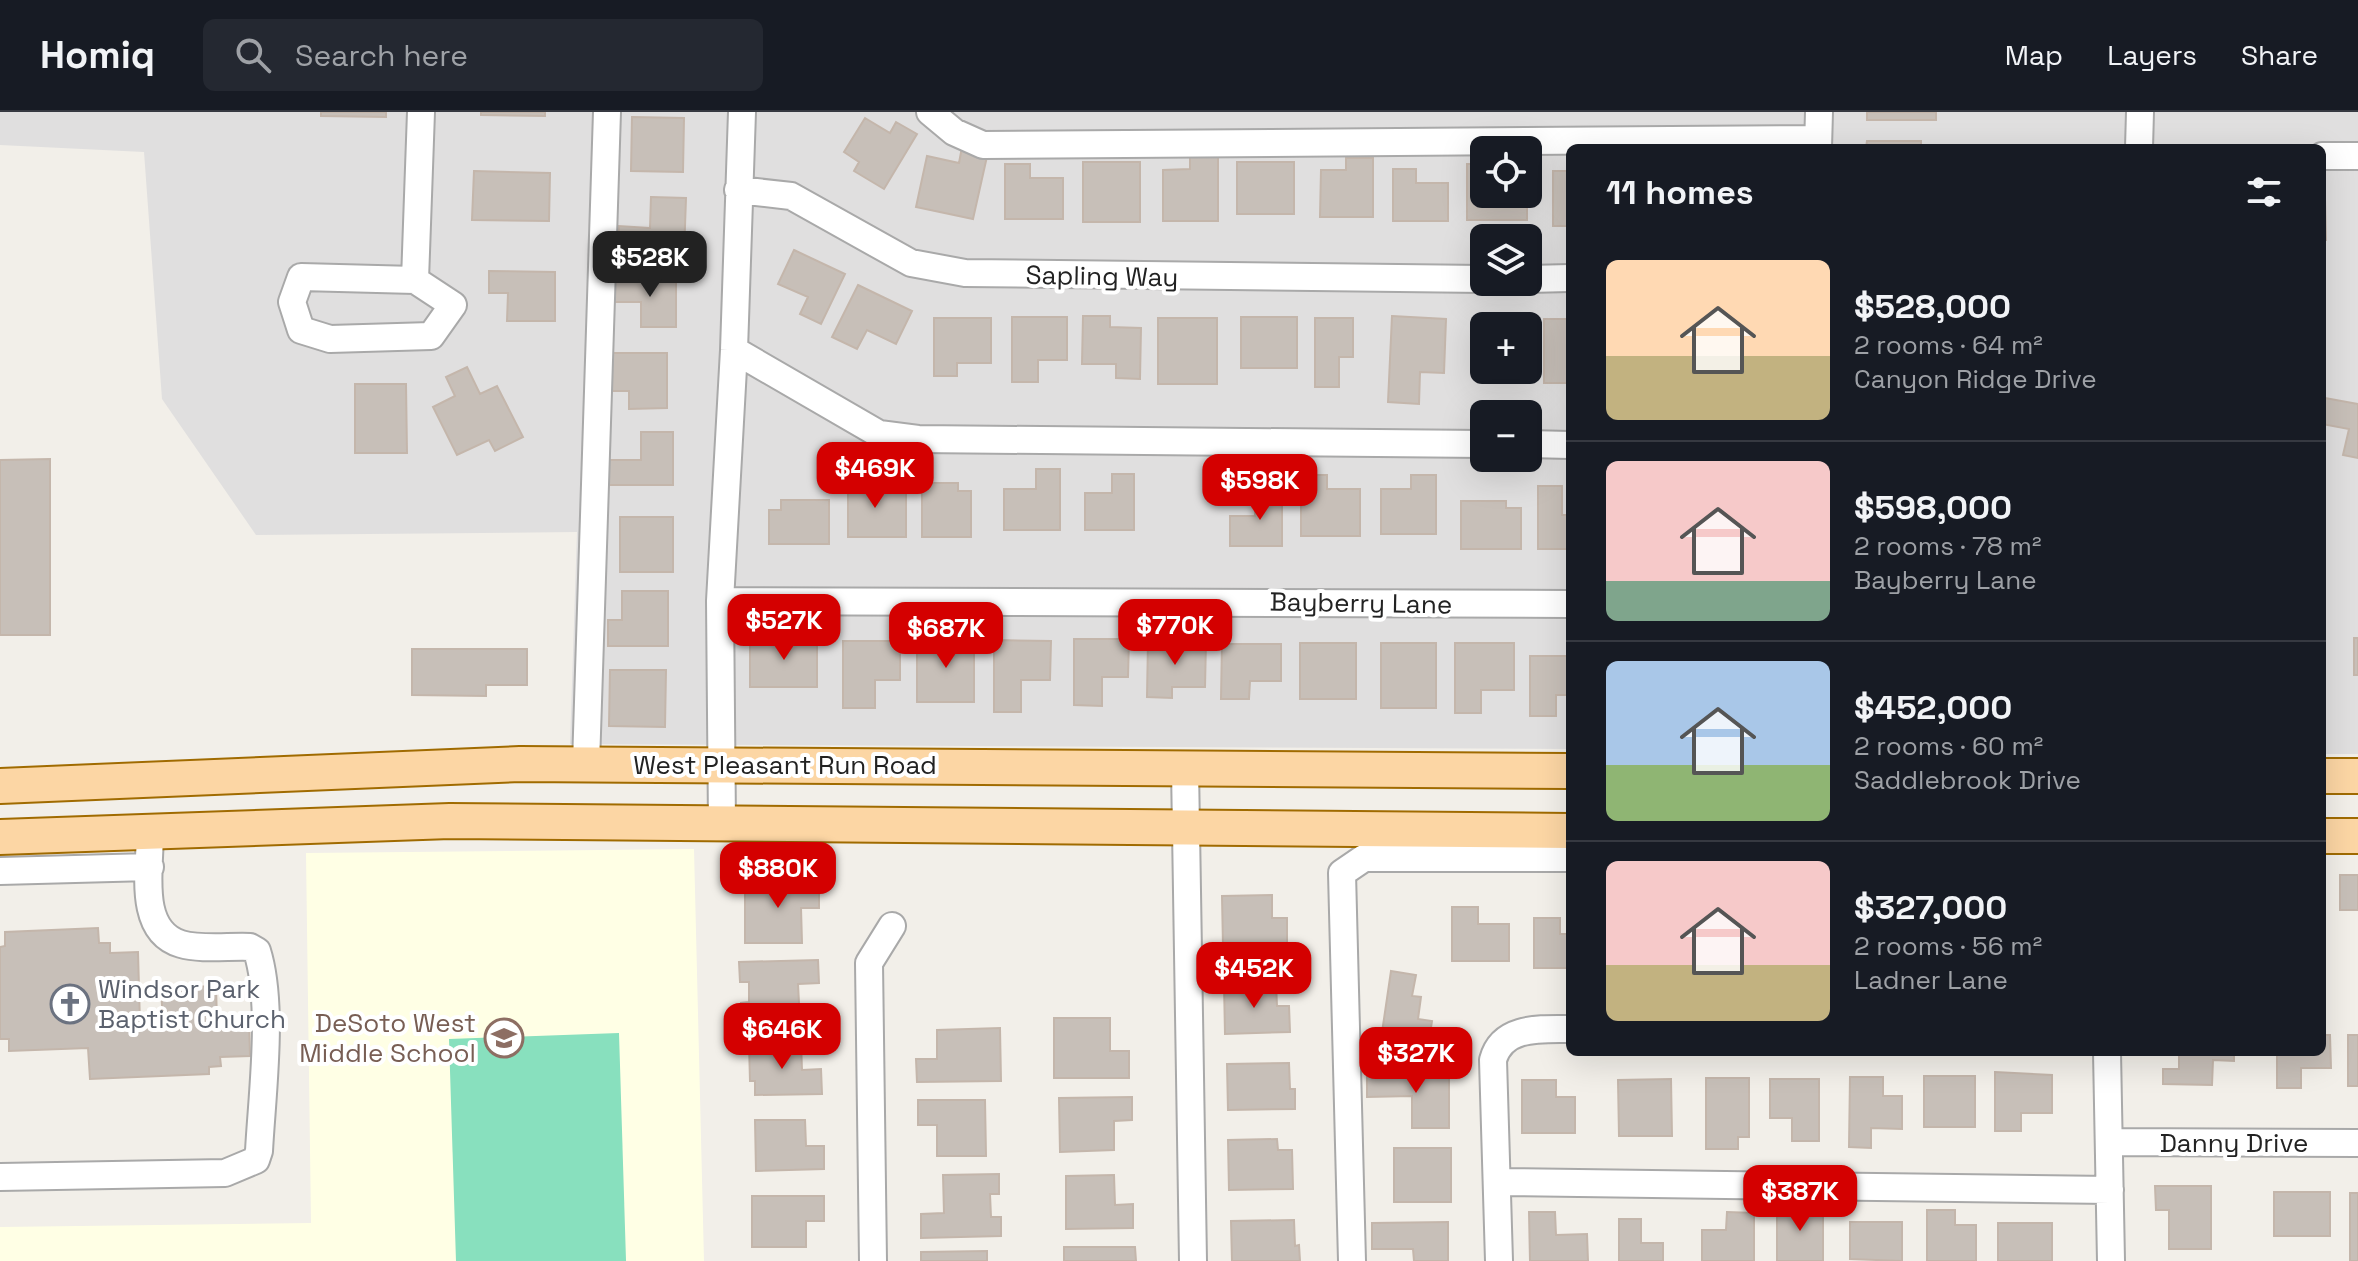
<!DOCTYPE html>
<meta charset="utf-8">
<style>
body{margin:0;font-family:"Space Grotesk",sans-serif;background:#242831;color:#f1f3f6;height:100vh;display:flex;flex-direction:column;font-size:30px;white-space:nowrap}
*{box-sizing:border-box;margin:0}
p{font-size:26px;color:#9ea1a6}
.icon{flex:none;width:44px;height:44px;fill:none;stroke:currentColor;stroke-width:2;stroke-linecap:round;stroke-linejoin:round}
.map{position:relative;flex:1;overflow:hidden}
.drawer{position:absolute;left:1566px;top:32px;width:760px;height:912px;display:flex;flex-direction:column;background:#171b24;border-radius:12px;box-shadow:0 8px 32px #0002}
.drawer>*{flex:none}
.tools{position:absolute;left:1470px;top:24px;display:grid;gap:16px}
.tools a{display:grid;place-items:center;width:72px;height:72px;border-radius:12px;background:#171b24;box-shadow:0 8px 32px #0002;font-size:40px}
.price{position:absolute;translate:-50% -68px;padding:0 18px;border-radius:16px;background:#d40000;color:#fff;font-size:26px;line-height:52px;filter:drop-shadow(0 2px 4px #0008)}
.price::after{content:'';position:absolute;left:50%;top:48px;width:24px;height:18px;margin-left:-12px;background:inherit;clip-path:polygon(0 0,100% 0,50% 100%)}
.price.selected{background:#222;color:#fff}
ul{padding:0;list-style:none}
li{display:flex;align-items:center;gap:24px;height:200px;padding:0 40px}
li+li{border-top:2px solid #363941}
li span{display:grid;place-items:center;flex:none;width:224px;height:160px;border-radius:12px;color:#555}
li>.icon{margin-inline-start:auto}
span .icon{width:96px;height:96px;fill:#fffc;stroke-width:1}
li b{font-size:34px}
h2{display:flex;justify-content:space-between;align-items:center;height:96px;padding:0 40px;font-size:34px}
header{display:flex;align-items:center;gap:48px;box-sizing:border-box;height:112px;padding:0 40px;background:#171b24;border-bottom:2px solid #363941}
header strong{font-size:38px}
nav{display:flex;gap:44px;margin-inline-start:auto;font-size:28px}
.search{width:560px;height:72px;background:#242831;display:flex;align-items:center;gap:20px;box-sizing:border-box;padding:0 28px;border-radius:12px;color:#9ea1a6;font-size:30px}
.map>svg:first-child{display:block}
.residential{fill:#e0dfdf;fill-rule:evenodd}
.education{fill:#ffffe5}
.pitch{fill:#88e0be}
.building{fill:#c7bfb8;stroke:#c4b6ab;stroke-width:2}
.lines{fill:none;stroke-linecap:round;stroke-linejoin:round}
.minor-casing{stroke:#a9a9a9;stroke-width:30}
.major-casing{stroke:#a06b00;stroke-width:38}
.minor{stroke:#fff;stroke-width:26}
.major{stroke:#fcd6a4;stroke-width:34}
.labels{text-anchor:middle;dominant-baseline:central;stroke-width:8;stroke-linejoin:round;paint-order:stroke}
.street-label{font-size:26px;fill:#222;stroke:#fff}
.worship-label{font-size:26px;fill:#5b616d;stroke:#fff;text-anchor:start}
.education-label{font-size:26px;fill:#785e54;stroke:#fff;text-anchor:end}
</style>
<header>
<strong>Homiq</strong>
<div class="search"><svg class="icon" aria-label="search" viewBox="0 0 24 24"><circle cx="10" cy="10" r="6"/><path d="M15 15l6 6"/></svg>Search here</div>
<nav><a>Map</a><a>Layers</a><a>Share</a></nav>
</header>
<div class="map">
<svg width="2358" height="1149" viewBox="0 0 2358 1149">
<rect width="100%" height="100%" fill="#f2efe9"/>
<path class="residential" d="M0 0H2358V642H2322V36H1570V637L570 632 577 420 256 423 162 287 144 40 0 33ZM1484 38H1528V82H1484ZM1484 126H1528V170H1484ZM1484 214H1528V258H1484ZM1484 302H1528V346H1484Z"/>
<path class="education" d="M694 737 704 1149H0V1115L311 1111 306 741Z"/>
<path class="pitch" d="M619 921 626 1149H456L449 927Z"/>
<path class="building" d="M321 0H386V5L321 4Z
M481 0H545V4L481 3Z
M1867 0H1936V8H1867Z
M632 5 684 6 683 60 631 59Z
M865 6 890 21 896 10 917 22 884 77 854 59 859 50 844 40Z
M1867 29H1921V36H1866Z
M962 35 988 40 973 107 916 95 927 44 959 51Z
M1190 43H1218V109H1163V58L1190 57Z
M1346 46H1373V105H1320L1321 58H1346Z
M1083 50H1140V110H1083Z
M1237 50H1294V102H1237Z
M1005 52H1030V66H1063V107H1005Z
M1467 52H1484V82H1527V108H1467Z
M1393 57H1416V71H1448V109H1393Z
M474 59 550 61 549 109 472 108Z
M1553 59H1570V114H1553Z
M651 85 686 86 684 142 618 141 619 114 650 116Z
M2322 87H2325L2326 128H2322Z
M794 138 845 162 821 212 800 202 808 185 778 172Z
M489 159 555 160V209H507L508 181H489Z
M614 165H676V215H641V190H614Z
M858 173 912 199 896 232 867 218 857 237 832 225Z
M1083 204H1110V215L1141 216 1140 267 1116 266V252H1082Z
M1392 204 1446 207 1444 261 1420 260 1419 292 1388 290Z
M1012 205H1067V248H1038V270H1012Z
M1241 205H1297V256H1241Z
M934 206H991V251H957V264H934Z
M1158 206H1217V272H1158Z
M1315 206H1353V245H1339V275H1315Z
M1544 207H1570V271H1544Z
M1472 215H1484V258H1526V263H1472Z
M612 241H667V296L629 297V279H612Z
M467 255 480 282 497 274 523 325 495 339 489 328 457 343 433 295 455 284 446 265Z
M355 272H406L407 341H355Z
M2325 286 2358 292V346L2343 343 2349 317 2322 312Z
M641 320H673V373H607V348H641Z
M50 347V523H0V348Z
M1036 357H1060V418H1004V377H1036Z
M1112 362H1134V418H1085V381H1112Z
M848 363H873V378H906V425H848Z
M1301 363H1327V377H1360V424H1301Z
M1411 363H1436V422H1381V377H1411Z
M922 371H958V379H971V425H922Z
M1538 374H1562V403H1570V437H1538Z
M1255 378H1282V434H1230V404H1255Z
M781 388H829V432H769V398H781Z
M1461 389H1506V396H1521V437H1461Z
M620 405H673V460H620Z
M622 479H668V534H608V508H622Z
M750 526H817V575H750Z
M2354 526H2358V563H2354Z
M917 527H974V590H917Z
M1074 527H1129L1128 565H1102V594L1074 593Z
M994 528 1051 529 1050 568H1021V600H994Z
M843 529H900V568H875V596H843Z
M1148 529H1206L1205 575H1172V586L1147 585Z
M1300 531H1356V587H1300Z
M1381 531H1436V596H1381Z
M1455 531H1514V578H1481V601H1455Z
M1222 532H1281V569H1250L1249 587H1221Z
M412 537H527V573H486V584L412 583Z
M1530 544H1570V583H1556V604H1530Z
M610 558H666L665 615 609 614Z
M2340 763H2358V798H2340Z
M745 770H819V796H801L802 831H745Z
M1272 783V806H1287V832L1223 834 1222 784Z
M1452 795H1478V812H1509V849H1452Z
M1534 806H1560V822H1570V856H1534Z
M98 816 99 831H110V841L138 840 140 912 163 911 161 876 216 874 217 909 249 908 250 944 220 945 221 954 209 955V962L90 967 88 936 9 939V927H0V835L5 834V820Z
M818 848 819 871 798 872 800 910 742 912 741 891 749 890V870H740L739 850Z
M1391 859 1416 863 1412 884 1421 885 1418 907 1432 909 1427 941 1380 934Z
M1276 871 1277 894H1289L1290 920 1225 922 1224 872Z
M1054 906H1110V939H1129V966H1054Z
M1000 916 1001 969 917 970 916 947H937V918Z
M2322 923H2330L2331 956H2301V976H2277V940H2322Z
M2348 923H2358V974H2348Z
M801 931 802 958 821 957 822 982 755 983V969H750L749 932Z
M2179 940H2234V949L2213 948 2212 973 2163 972V957H2179Z
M1289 951 1290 977H1295V997L1228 998 1227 952Z
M1367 960H1449V1016H1412V984L1367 985Z
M1995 960 2052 963V1001H2021V1019H1995Z
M1924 964H1975V1015H1924Z
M1850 965H1883V984H1902V1017L1871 1016V1036L1849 1035Z
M1706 966H1749V1025H1738V1037H1706Z
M1671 967 1672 1024H1619L1618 968Z
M1770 967H1819V1029H1792V1006H1770Z
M1522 968H1556V985H1575V1021H1522Z
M1132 985V1008L1114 1009V1038L1060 1040 1059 986Z
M918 988H985L986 1044H937V1013H918Z
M755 1008H805L806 1034H824V1057L756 1059Z
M1277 1027 1278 1038H1292L1293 1077 1229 1078 1228 1028Z
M1394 1036H1451V1090H1394Z
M999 1062V1082H990L991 1105H1001V1124L921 1126V1102L944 1101 943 1063Z
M1114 1063 1115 1093 1133 1092V1116L1066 1117V1064Z
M2155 1074H2211V1137H2169V1098H2156Z
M2274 1080H2330V1124H2274Z
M2350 1081H2358V1149H2350Z
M752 1084H824V1109H806V1135H752Z
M1777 1093H1823V1149H1777Z
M1927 1098H1955V1113H1976V1149H1927Z
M1529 1100H1555L1556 1123 1587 1122 1588 1149H1530Z
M1727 1100 1754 1101V1149H1702V1118H1726Z
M1619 1107H1641V1131H1663V1149H1619Z
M1294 1108 1295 1134 1299 1133 1300 1149H1232L1231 1109Z
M1448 1110V1149H1414L1413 1137H1372V1111Z
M1850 1110H1902V1149L1850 1147Z
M1998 1111H2052V1149H1998Z
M1064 1135H1135L1136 1149H1064Z
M987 1139V1149H921V1140Z"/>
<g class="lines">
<defs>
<path id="minor" d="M930 0 954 20 983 33 1818 27
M1818 36 1819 0
M2139 36 2140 0
M2322 44H2358
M738 78 791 84 911 151 965 161 1484 167
M301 165 415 168 453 193 431 224 330 227 301 218 292 190Z
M1528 167 1570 166
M415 168 421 0
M734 238 879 322 918 327 1484 332
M1528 332 1570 333
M720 489 1570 492
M586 652 607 0
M1185 656 1193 1149
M722 712 720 489 734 238 742 0
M0 759 150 755
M2107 940 2111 1149
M2109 1030 2358 1031
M0 1065 225 1061 256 1048 259 1039C262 982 274 893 257 839L250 835C229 834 201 838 181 832 137 819 150 756 150 721
M1498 1070 2110 1078
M873 1149 869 851 892 814
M1352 1149 1342 761 1364 746H1570
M1499 1149 1493 948C1502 914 1540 917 1570 917"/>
<path id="major" d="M2322 664H2358
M0 674 520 652 1570 659
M2322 724H2358
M0 725 450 709 1570 719"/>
</defs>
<use href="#minor" class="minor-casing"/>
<use href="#major" class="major-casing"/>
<use href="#minor" class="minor"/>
<use href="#major" class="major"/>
</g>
<defs>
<symbol id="church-ring" viewBox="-11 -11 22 22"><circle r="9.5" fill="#fff" stroke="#6b7280" stroke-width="1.5"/><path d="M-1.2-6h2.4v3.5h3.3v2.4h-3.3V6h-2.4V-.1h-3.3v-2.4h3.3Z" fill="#6b7280"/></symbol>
<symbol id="school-ring" viewBox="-11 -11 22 22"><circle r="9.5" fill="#fff" stroke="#8d6e63" stroke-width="1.5"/><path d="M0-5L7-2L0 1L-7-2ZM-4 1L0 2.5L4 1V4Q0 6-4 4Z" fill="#8d6e63"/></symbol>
</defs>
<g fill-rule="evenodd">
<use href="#church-ring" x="48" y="870" width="44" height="44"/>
<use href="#school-ring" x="482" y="904" width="44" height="44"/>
</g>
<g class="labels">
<g class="street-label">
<text transform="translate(1102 164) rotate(1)">Sapling Way</text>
<text transform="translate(1361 491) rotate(1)">Bayberry Lane</text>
<text x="785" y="653">West Pleasant Run Road</text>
<text x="2234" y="1031">Danny Drive</text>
</g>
<g class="worship-label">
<text x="98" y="877">Windsor Park<tspan x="98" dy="30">Baptist Church</tspan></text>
</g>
<g class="education-label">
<text x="476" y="911">DeSoto West<tspan x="476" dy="30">Middle School</tspan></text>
</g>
</g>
</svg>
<div class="tools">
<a><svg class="icon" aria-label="locate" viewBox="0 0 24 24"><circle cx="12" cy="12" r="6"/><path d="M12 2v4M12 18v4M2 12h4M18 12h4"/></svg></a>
<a><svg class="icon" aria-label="layers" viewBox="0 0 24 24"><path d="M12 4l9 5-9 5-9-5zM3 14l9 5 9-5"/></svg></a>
<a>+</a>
<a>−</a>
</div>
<b class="price selected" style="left:650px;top:187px">$528K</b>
<b class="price" style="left:875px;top:398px">$469K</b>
<b class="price" style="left:1260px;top:410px">$598K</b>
<b class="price" style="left:784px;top:550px">$527K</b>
<b class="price" style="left:1175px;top:555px">$770K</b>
<b class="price" style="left:946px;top:558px">$687K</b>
<b class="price" style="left:778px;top:798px">$880K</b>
<b class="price" style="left:1254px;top:898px">$452K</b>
<b class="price" style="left:782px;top:959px">$646K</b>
<b class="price" style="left:1416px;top:983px">$327K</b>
<b class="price" style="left:1800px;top:1121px">$387K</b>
<section class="drawer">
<h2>11 homes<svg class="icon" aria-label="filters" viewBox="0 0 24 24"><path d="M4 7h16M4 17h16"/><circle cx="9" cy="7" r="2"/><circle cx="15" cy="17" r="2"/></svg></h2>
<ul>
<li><span style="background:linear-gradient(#ffd9b3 60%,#c2b280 0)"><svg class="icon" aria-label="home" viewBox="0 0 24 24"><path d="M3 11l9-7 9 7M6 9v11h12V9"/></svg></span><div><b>$528,000</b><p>2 rooms · 64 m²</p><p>Canyon Ridge Drive</p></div></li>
<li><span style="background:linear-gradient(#f6c9c9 75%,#7fa58c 0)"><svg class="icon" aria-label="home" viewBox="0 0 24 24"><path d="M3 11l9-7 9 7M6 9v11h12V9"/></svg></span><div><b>$598,000</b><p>2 rooms · 78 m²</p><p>Bayberry Lane</p></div></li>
<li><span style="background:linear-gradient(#a9c7e8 65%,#8fb573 0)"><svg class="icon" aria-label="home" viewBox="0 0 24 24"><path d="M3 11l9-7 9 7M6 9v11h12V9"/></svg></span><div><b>$452,000</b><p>2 rooms · 60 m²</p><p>Saddlebrook Drive</p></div></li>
<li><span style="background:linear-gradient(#f6c9c9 65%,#c2b280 0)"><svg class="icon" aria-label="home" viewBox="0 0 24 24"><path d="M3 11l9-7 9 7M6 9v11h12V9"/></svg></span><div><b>$327,000</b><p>2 rooms · 56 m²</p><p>Ladner Lane</p></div></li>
</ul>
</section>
</div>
